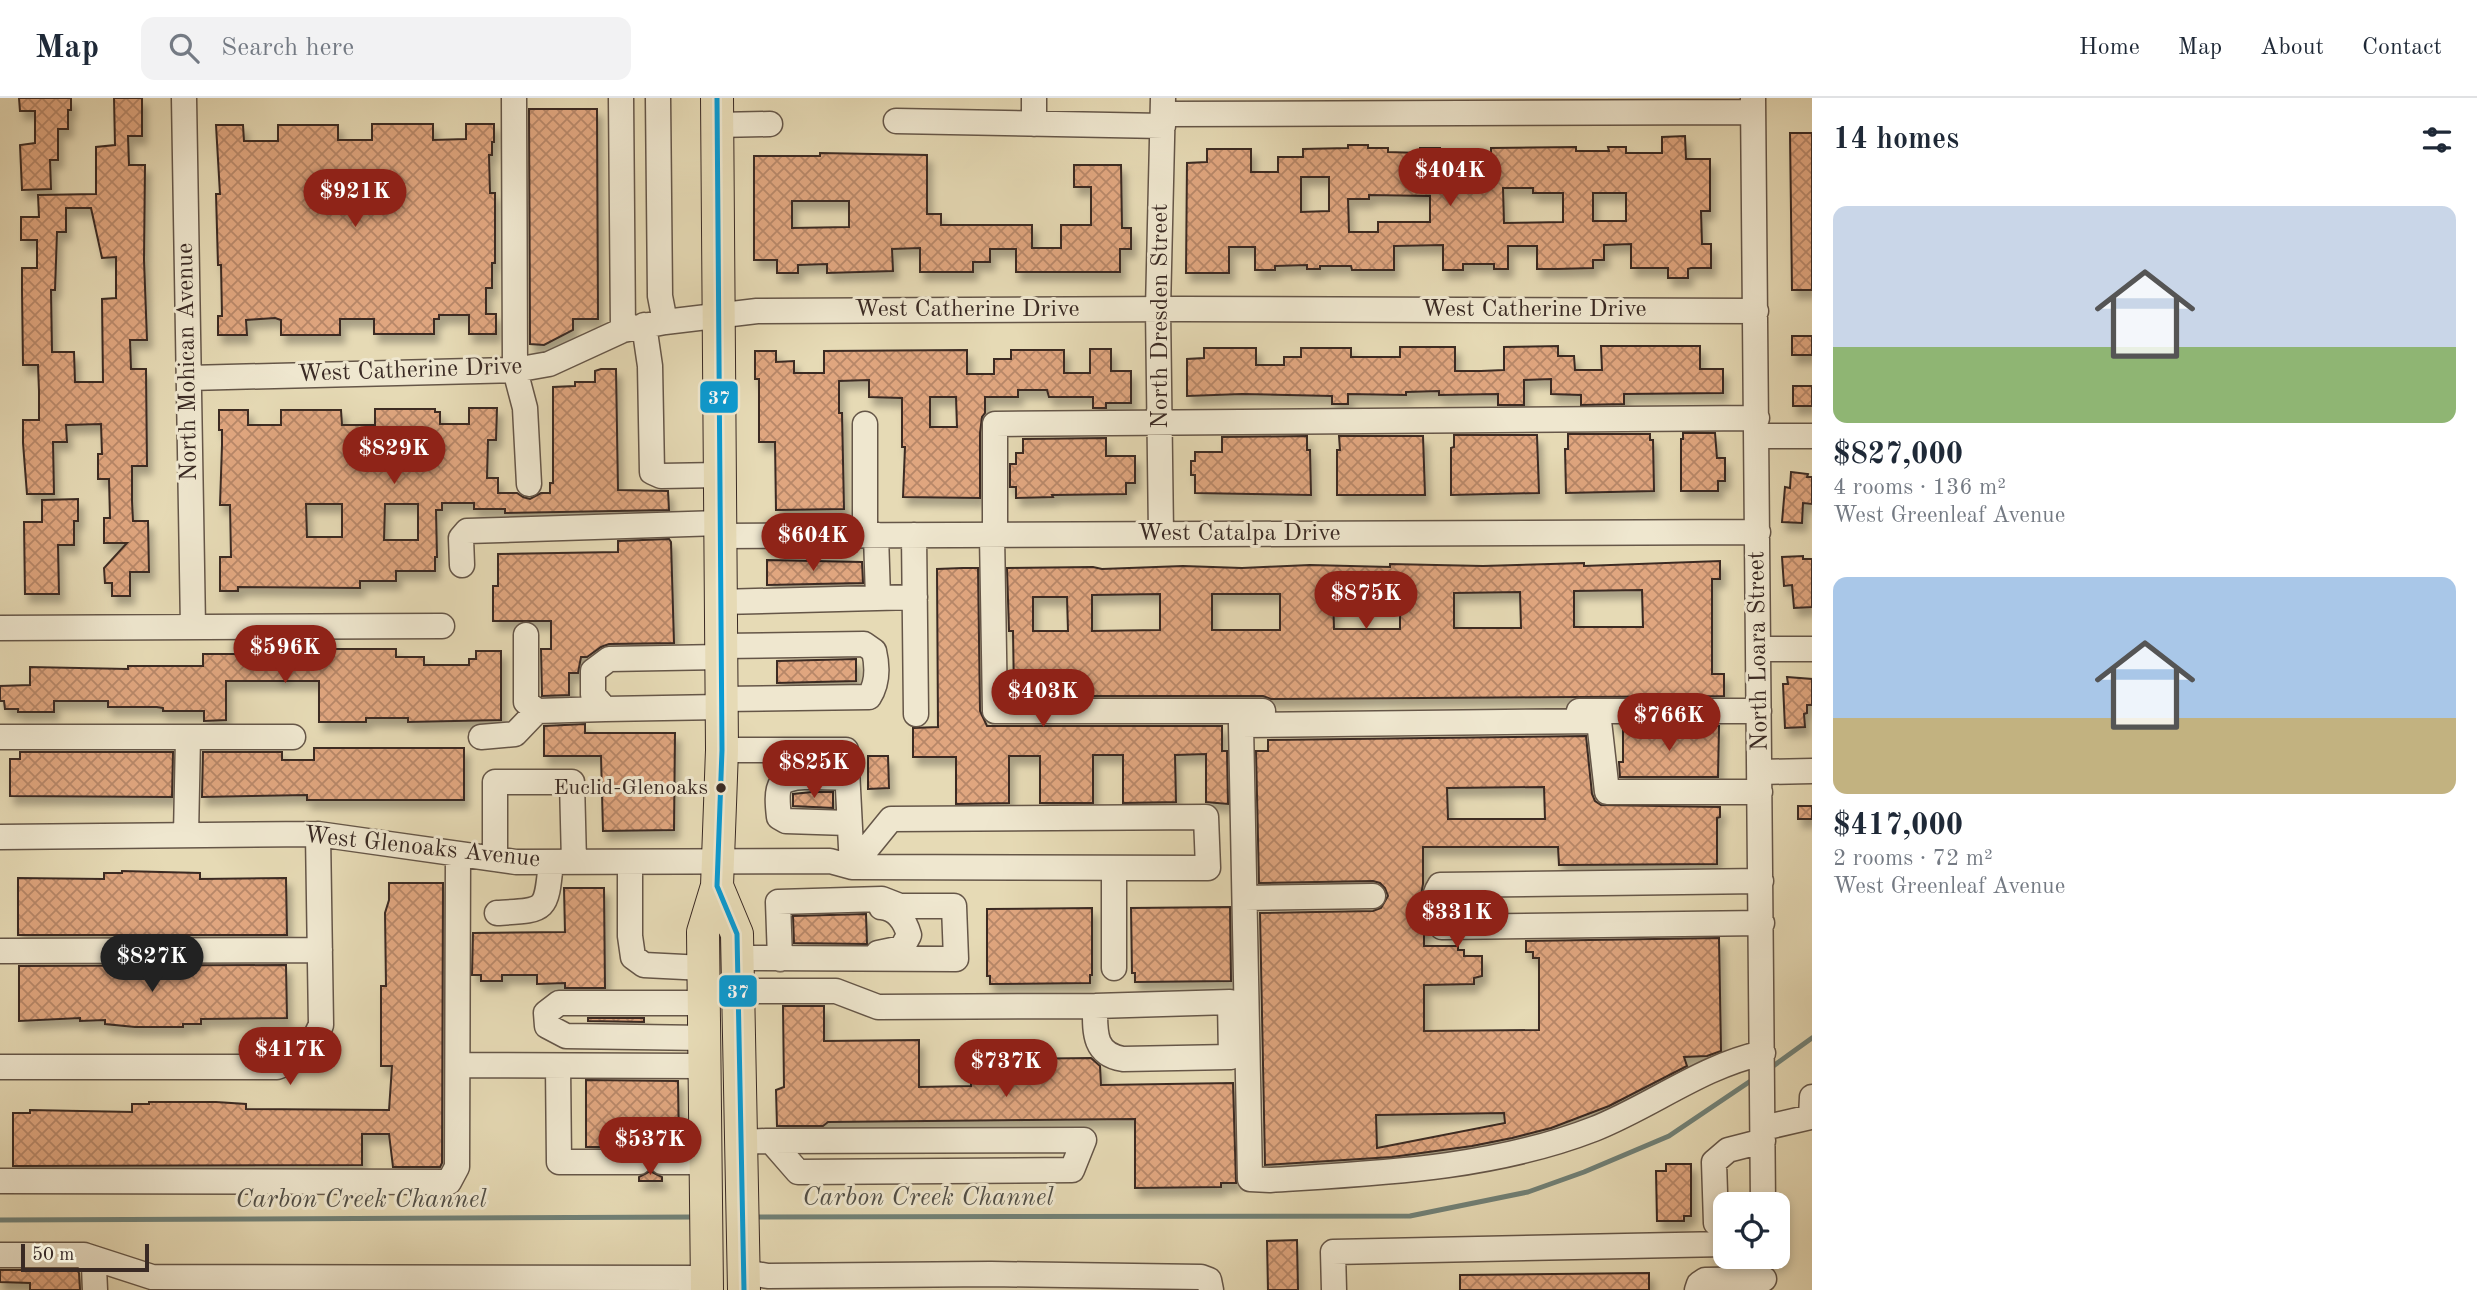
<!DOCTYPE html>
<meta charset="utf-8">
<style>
body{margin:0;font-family:"Old Standard TT",serif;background:#f2f2f3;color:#1f2937;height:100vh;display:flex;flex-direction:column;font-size:26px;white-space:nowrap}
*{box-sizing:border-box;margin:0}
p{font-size:23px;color:#747a83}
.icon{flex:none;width:38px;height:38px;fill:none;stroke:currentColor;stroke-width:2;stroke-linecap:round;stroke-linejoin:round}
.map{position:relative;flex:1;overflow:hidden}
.drawer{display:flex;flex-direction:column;background:#fff;width:665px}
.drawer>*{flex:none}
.buttons{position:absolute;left:1713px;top:1094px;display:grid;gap:14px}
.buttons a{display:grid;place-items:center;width:77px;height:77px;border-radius:14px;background:#fff;box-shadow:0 4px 10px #0003;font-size:35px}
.scale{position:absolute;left:21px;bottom:18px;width:128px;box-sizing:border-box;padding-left:7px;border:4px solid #3a2a24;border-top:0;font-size:19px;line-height:24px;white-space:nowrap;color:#3a2a24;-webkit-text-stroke:5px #efe7cf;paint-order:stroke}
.price{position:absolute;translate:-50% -60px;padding:0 16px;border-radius:24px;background:#8f2418;color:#fff;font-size:23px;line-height:46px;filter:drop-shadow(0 2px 4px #0008)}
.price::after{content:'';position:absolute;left:50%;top:42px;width:21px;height:16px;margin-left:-10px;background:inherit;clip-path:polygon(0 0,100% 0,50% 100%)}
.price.current{background:#222;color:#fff}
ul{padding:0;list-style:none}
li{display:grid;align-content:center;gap:14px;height:371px;padding:0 21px}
li span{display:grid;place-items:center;height:217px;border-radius:14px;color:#555}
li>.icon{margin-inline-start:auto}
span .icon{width:126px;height:126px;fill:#fffc;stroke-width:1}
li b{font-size:30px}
h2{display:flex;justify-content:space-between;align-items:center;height:84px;padding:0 21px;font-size:30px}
header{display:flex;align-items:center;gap:42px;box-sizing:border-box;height:98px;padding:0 35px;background:#fff;border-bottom:2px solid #e0e1e3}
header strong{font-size:33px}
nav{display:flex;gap:38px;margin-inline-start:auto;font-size:24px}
.search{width:490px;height:63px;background:#f2f2f3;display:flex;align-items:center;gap:18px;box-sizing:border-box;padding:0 24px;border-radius:14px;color:#747a83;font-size:26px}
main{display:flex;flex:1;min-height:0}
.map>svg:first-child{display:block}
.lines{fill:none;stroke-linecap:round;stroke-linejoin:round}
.stream{stroke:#718177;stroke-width:5}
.building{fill:url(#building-cross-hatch);stroke:#3a2a24;stroke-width:2;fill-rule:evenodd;filter:url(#shadow)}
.minor-casing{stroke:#655648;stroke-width:27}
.major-casing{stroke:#3a2a24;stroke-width:34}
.minor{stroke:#efe7cf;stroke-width:24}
.major{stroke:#e6dab5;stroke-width:32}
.bus-1-casing{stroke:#efe7cf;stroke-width:10}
.bus-1{stroke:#099bd3;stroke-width:5}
.bus-dot{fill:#3a2a24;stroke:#efe7cf;stroke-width:2.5}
.labels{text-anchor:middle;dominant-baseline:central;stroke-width:6;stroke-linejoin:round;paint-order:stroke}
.bus-label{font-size:22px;fill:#3a2a24;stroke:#efe7cf;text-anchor:end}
.street-label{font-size:24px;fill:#3a2a24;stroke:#efe7cf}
.water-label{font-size:26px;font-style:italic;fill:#514e46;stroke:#efe7cf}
.line-badge{stroke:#efe7cf;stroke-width:2.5}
.badge-label{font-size:19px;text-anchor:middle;font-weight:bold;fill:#fff}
</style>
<header>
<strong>Map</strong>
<div class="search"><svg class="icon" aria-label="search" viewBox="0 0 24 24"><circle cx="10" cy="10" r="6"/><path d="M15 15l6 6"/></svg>Search here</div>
<nav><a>Home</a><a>Map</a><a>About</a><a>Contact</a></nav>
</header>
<main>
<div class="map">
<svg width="1812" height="1192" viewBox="0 0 1812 1192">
<defs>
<pattern id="building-cross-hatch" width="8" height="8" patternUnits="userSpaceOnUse" patternTransform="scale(1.75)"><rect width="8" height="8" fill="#e0a67f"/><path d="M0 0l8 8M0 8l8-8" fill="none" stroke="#b78768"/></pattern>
<filter id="shadow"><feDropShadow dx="4.5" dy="8" stdDeviation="3.5" flood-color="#0004"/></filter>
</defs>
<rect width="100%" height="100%" fill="#e6dab5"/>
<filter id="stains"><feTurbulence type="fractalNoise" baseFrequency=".00286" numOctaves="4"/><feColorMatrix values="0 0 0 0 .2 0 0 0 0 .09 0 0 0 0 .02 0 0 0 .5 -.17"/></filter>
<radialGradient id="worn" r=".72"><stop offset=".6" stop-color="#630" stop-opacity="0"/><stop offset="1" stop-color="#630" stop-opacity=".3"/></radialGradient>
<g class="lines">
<path class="stream" d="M1769 971 1812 940
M753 1119 1410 1118 1528 1094 1584 1074 1669 1038 1755 980
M0 1122 698 1119"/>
</g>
<path class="building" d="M19 0H71V12H68V31H58V62H50L51 91 22 92 20 47 35 45V13H20Z
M114 0H142V38H128L129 67H145L144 162 147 242H130L131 271H146L147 368H132V403L133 423H148L149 474H130V498H112V485H105L104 470 127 445H104V420H110L109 381H98V356H102L101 326 66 327 67 344H53L54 396H27L23 345V322H39V293L38 267H23L22 192V170H37V142H21V119H39L38 97 96 96V49L115 47ZM66 110H91L102 160 116 159V200L102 201 103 284H75L74 254H52L51 192H55L57 134H66Z
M529 11H597L598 221H573V232L544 247 530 246Z
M372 26H433V42L466 41V26H494V44H492V57H489L490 95H495V165H492V190H486V216H496V236H469V217H439V221H434V236H374V221H340V237H281V222L275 220 246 222 247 237H218V218H222L221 167H218L216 96H220L216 27H243L244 43H278V27H338V42H372Z
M1790 35H1812V192H1792Z
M1685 38 1686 61H1710V113H1701L1702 146H1711V170H1691L1688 171V180H1668V170H1631V146L1604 147V162H1593V170L1557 171H1537V148H1508V171H1494V166H1463V172H1443V147L1394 148V172H1352L1351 168H1320V171H1307V167L1275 168V172H1255V149H1229V175H1186L1187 65 1207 64V51H1251V74H1278V59H1303V51L1348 50V47H1368V50H1388V54L1420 55V50H1440V73L1491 74V50L1576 49V53H1609L1608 49H1626V55H1662V39ZM1301 79H1329V113L1301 114ZM1503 90H1533V95H1563V124L1504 125ZM1593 95H1626V123H1593ZM1369 97 1430 98V124H1378V134H1349L1348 101H1369Z
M820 55 927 57V116H941V127H1032V150H1061V127H1091V89H1074V67H1121L1122 130H1131V151H1120V174H1016V151H990V164H973V174H920V150L892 151 893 173 827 175V166L798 167V175H777V162H754V58H820ZM792 103H849V129L792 130Z
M1792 238H1812V257H1792Z
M1558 248V258H1574L1575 272H1602L1601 248H1700V271H1723V295L1624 296V306L1581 307V297L1551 296V281L1524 282V307H1498V296L1439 297V293L1406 294V297L1348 296V306H1332V298L1242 296 1187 298V261L1204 260V250H1256V267H1284V259H1301V250H1351V259H1400V249H1455V273H1481L1504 272V249Z
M1090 251H1111V273H1131V305H1106V310H1093V299H1049L1047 292H1018V299H985V315L982 319 980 335V400L903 399 905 349H902V300L869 299V282L839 283V315H842L844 411 776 412 775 344H759V281H755V253H776V264L794 263V275H824V253L967 252V276H994V261H1011V252H1064V275H1090ZM930 299H956L957 329H930Z
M601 271H616L618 392 668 393 669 412 505 415V411H474V405H442V412H436L437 459H435V473H396V483H360V490L238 489V493H220V459H231L230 407H220L222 347V332H219V312H248V327H281V312H341L342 327H375V311H435V314H440V326H469V310H497L496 342H488L487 380H498V395H517L523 399 530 401 541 395H550V385H553V289L575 288V284H595V273ZM306 406H342V439H307ZM385 406H418V442H384Z
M1793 288H1812V308H1793Z
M1683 335H1715L1717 360H1725V383H1718V393H1681V341H1683Z
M1568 336H1650V342H1653L1654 393 1566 395 1565 351H1568Z
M1454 337H1537L1539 395 1451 397V350L1454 349Z
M1307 338V352H1310L1311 397 1195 395V377H1191V363H1195V354H1222V339Z
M1339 338H1423L1425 397H1337V352H1340Z
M1106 340V358H1135V385H1126V396L1052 397 1053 399 1016 400V389H1010V366H1016V355H1023V341Z
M1791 374 1808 376 1807 379H1812V406L1803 405 1802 425 1782 424 1785 389 1790 390Z
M78 401V423H74V447H58L59 496H25L24 424H42V402Z
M669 441 671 444 674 545 609 546 601 549 587 559H581L578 575H569V597L542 598 541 551H551V523H493V488H498V456L618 454V443Z
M1803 458V461H1812V509L1794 510 1792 487 1784 488 1782 459Z
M767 462 862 464 863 485 767 487Z
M1720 463V481H1712V576H1724V598L1271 601 1263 598H1014L1013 533H1009L1007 470 1093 469 1102 471 1183 468 1242 470 1310 467 1390 469V466L1483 468 1584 465V468ZM1642 492 1643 529H1574V493ZM1520 494 1521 530H1454V495ZM1400 495V531H1334L1333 496ZM1160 496V532L1092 533V497ZM1212 496H1280V532H1212ZM1033 499H1067L1068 533H1033Z
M963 470H978L980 613 987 628H1222V653H1227L1228 706 1206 704V656L1175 657 1176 704 1123 705V657H1093V705H1040V658H1009V705L956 706V659H913V630L938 629 937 471Z
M319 551H396V559H424V567H469V561H476V553H501V622L408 624V620H366V624H319V583H226V622L204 623V613H163V610L157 609H108V603H54V614H18V611H5L4 603H0V588L30 587V569L128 571V568H203V556H319Z
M856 561V583L777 585V563Z
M1787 579 1812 581V607H1807V615L1804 616 1805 629 1785 630 1783 586H1788Z
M585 626V635H675L674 732 603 733 601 658H544V628Z
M1623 628H1668V636H1705V628H1719L1718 679H1620L1619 664H1623Z
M1586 638 1592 696 1595 703 1601 707 1720 709V719L1717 720V766L1559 767 1558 749H1423V786L1419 808 1424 826V848H1458V852H1464V858H1482V878L1474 880V886L1424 887V933L1539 932V860H1533V854H1526V843L1719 840 1721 953 1707 958 1684 959 1687 968 1609 1008 1551 1030 1512 1040 1472 1048 1392 1059 1265 1067 1260 815 1373 813 1381 810 1388 798 1385 790 1380 785 1373 783 1259 785 1256 653H1268V642ZM1544 689 1545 721H1448L1447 690ZM1504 1015 1505 1025 1377 1050 1376 1017Z
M314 650H464V702H307V697L202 699 203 654H282V662H314Z
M20 654H173L172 699 10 698V661H20Z
M868 658H888L889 690 868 691Z
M812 694H833V710L793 708V696Z
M1798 708H1812V721H1798Z
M122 773 200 775V781L286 780 287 837H18V780L104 781V775H122Z
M389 785H443L442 1065 440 1069H393L389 1036H362V1067L13 1068V1015H30V1012L132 1014V1006H149V1004H216L246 1006V1011L389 1012 392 968H381V888H386L385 815 389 802Z
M564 790H604L605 890H565V885L537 886V877H502V883H481V877H472L473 835 565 834Z
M1230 809 1231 883 1135 884V875H1132L1131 810Z
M1092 810V877H1090V885L990 886V878H987V811Z
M866 816 867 846 794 845 793 818Z
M286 867 287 920 201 921V926H183V929H135L105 926V922L80 923V920L19 923V868Z
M783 908H824V943L919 942V989L971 988V961H1004L1091 960 1100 968 1101 987 1233 985 1236 1085H1221V1089L1135 1090V1021L828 1024 823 1028H777L776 992 784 989Z
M588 920H644V924L588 923Z
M586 982 678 983 679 1049H661L650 1055 639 1049H586Z
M1666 1066H1691V1118H1684V1123H1657L1656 1073H1666Z
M650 1073 662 1079V1083H639V1079Z
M1297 1142 1298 1192H1268L1267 1143Z
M0 1172H77L79 1175 80 1192H30V1185L0 1184Z
M1649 1175V1192H1460V1177Z"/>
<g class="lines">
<defs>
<path id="minor" d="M184 0 193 529
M514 0 515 272 525 310 529 386
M621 0 623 232
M658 0 660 198 665 224
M1034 0V26
M1753 0 1763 1106
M1163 16 1753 14
M896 23 1163 28
M717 27 770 26
M644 227 650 268 652 374 661 378 720 377
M189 280 515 272 549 266 623 232 665 224 757 213 1181 211 1756 213
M865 326V437
M1757 338H1812
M1161 436 1158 211 1163 0
M876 437 878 500
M914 437 916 616
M992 437 995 613H1263
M995 437V326L1757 320
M720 438 1758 434
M462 467 461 440 467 433 720 425
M720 504 915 499
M0 530 442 528
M526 537V604L537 613 605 611
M721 548 864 546 874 553C878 570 878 585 869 599L721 601
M1759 551H1812
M721 559 609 561 593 573V597L605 611 721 609
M1579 613H1759
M0 639H293
M481 639 515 636 537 613
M722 652H846L852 769
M1760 674 1812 673
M847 680C833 680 789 675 781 686 776 693 778 710 779 719L786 723 848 725
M1760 694H1607L1599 623 1241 627 1250 1081 1270 1082C1379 1075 1491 1071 1594 1031 1652 1008 1702 968 1763 955
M186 737 188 639
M0 739 318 736 516 764 830 763 852 769 1208 770 1206 719 891 721 852 769
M495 761V684H572L574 764
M630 764V838L633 859 644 867 704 870
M1114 770V870
M1761 783 1440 787C1430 803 1433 813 1442 829L1762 825
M1245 800 1373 798
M497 815C547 812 546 814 551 764
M0 853 320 852
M878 855 902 850 909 837C905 823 896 810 881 809
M738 860 956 861 954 808H900L882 801 778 804 780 861
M739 893H836L878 909 1095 908 1230 904 1231 959 1123 961C1093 956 1095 933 1095 908
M704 905H559L546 915 547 928 566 938 705 940
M458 967 705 968
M558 968 559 1064H639
M0 969H277L306 958 321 927 318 736
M1763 1030 1811 1019 1812 999
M742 1044 766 1043 1084 1042 1072 1072 798 1074 771 1043
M662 1064H706
M0 1083 449 1084 457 1069 458 756
M1726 1124 1716 1125 1714 1064 1728 1052 1763 1043
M0 1157H84L94 1169 95 1192
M84 1157 152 1179 707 1180
M744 1174 768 1178 991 1176 1201 1179 1209 1182 1211 1192
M1334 1192 1333 1154 1726 1146
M1697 1192 1699 1186 1705 1182 1764 1181"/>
<path id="major" d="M717 788 737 836 744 1192
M707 1192 703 834 717 788 722 652 717 0"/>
</defs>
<use href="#minor" class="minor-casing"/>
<use href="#major" class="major-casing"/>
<use href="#minor" class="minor"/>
<use href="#major" class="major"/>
<defs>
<path id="bus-1" d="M717 0 722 652 717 788 737 836 744 1192"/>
</defs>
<use href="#bus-1" class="bus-1-casing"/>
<use href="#bus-1" class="bus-1"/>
</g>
<circle class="bus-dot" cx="721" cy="690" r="6"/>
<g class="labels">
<g class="bus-label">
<text x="708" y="690">Euclid-Glenoaks</text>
</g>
<g class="street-label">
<text x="967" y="212">West Catherine Drive</text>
<text x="1534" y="212">West Catherine Drive</text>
<text transform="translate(1161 218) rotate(-90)">North Dresden Street</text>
<text transform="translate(188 264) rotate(-91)">North Mohican Avenue</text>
<text transform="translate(410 273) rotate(-2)">West Catherine Drive</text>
<text x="1239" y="436">West Catalpa Drive</text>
<text transform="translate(1759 553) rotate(-91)">North Loara Street</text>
<text transform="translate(422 750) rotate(6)">West Glenoaks Avenue</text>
</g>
<g class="water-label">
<text x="928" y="1100">Carbon Creek Channel</text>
<text x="361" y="1102">Carbon Creek Channel</text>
</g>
</g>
<g class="line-badge">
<rect x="699" y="282" width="40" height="34" rx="7" fill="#099bd3"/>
<rect x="718" y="876" width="40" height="34" rx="7" fill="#099bd3"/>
</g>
<g class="badge-label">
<text x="719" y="306">37</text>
<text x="738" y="900">37</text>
</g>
<rect width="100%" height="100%" filter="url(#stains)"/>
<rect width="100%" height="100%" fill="url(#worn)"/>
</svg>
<div class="buttons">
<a><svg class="icon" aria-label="locate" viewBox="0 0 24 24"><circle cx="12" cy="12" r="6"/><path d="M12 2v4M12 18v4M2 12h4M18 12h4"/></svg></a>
</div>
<div class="scale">50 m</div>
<b class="price" style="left:1450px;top:110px">$404K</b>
<b class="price" style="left:355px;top:131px">$921K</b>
<b class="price" style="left:394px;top:388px">$829K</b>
<b class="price" style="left:813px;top:475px">$604K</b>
<b class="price" style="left:1366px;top:533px">$875K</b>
<b class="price" style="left:285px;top:587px">$596K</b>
<b class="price" style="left:1043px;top:631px">$403K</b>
<b class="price" style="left:1669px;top:655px">$766K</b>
<b class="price" style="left:814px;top:702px">$825K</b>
<b class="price" style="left:1457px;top:852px">$331K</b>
<b class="price current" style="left:152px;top:896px">$827K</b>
<b class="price" style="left:290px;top:989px">$417K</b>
<b class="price" style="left:1006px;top:1001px">$737K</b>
<b class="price" style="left:650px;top:1079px">$537K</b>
</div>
<section class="drawer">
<h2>14 homes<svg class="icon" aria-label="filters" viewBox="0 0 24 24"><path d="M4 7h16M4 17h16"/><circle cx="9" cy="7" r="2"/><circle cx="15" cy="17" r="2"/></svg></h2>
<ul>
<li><span style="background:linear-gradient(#c9d6e8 65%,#8fb573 0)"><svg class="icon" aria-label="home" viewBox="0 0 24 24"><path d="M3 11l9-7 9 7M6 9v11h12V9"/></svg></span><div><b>$827,000</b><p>4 rooms · 136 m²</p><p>West Greenleaf Avenue</p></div></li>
<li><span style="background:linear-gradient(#a9c7e8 65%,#c2b280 0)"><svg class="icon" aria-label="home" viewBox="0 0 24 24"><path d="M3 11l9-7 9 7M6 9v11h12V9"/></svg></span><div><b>$417,000</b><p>2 rooms · 72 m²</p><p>West Greenleaf Avenue</p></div></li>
</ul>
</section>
</main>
